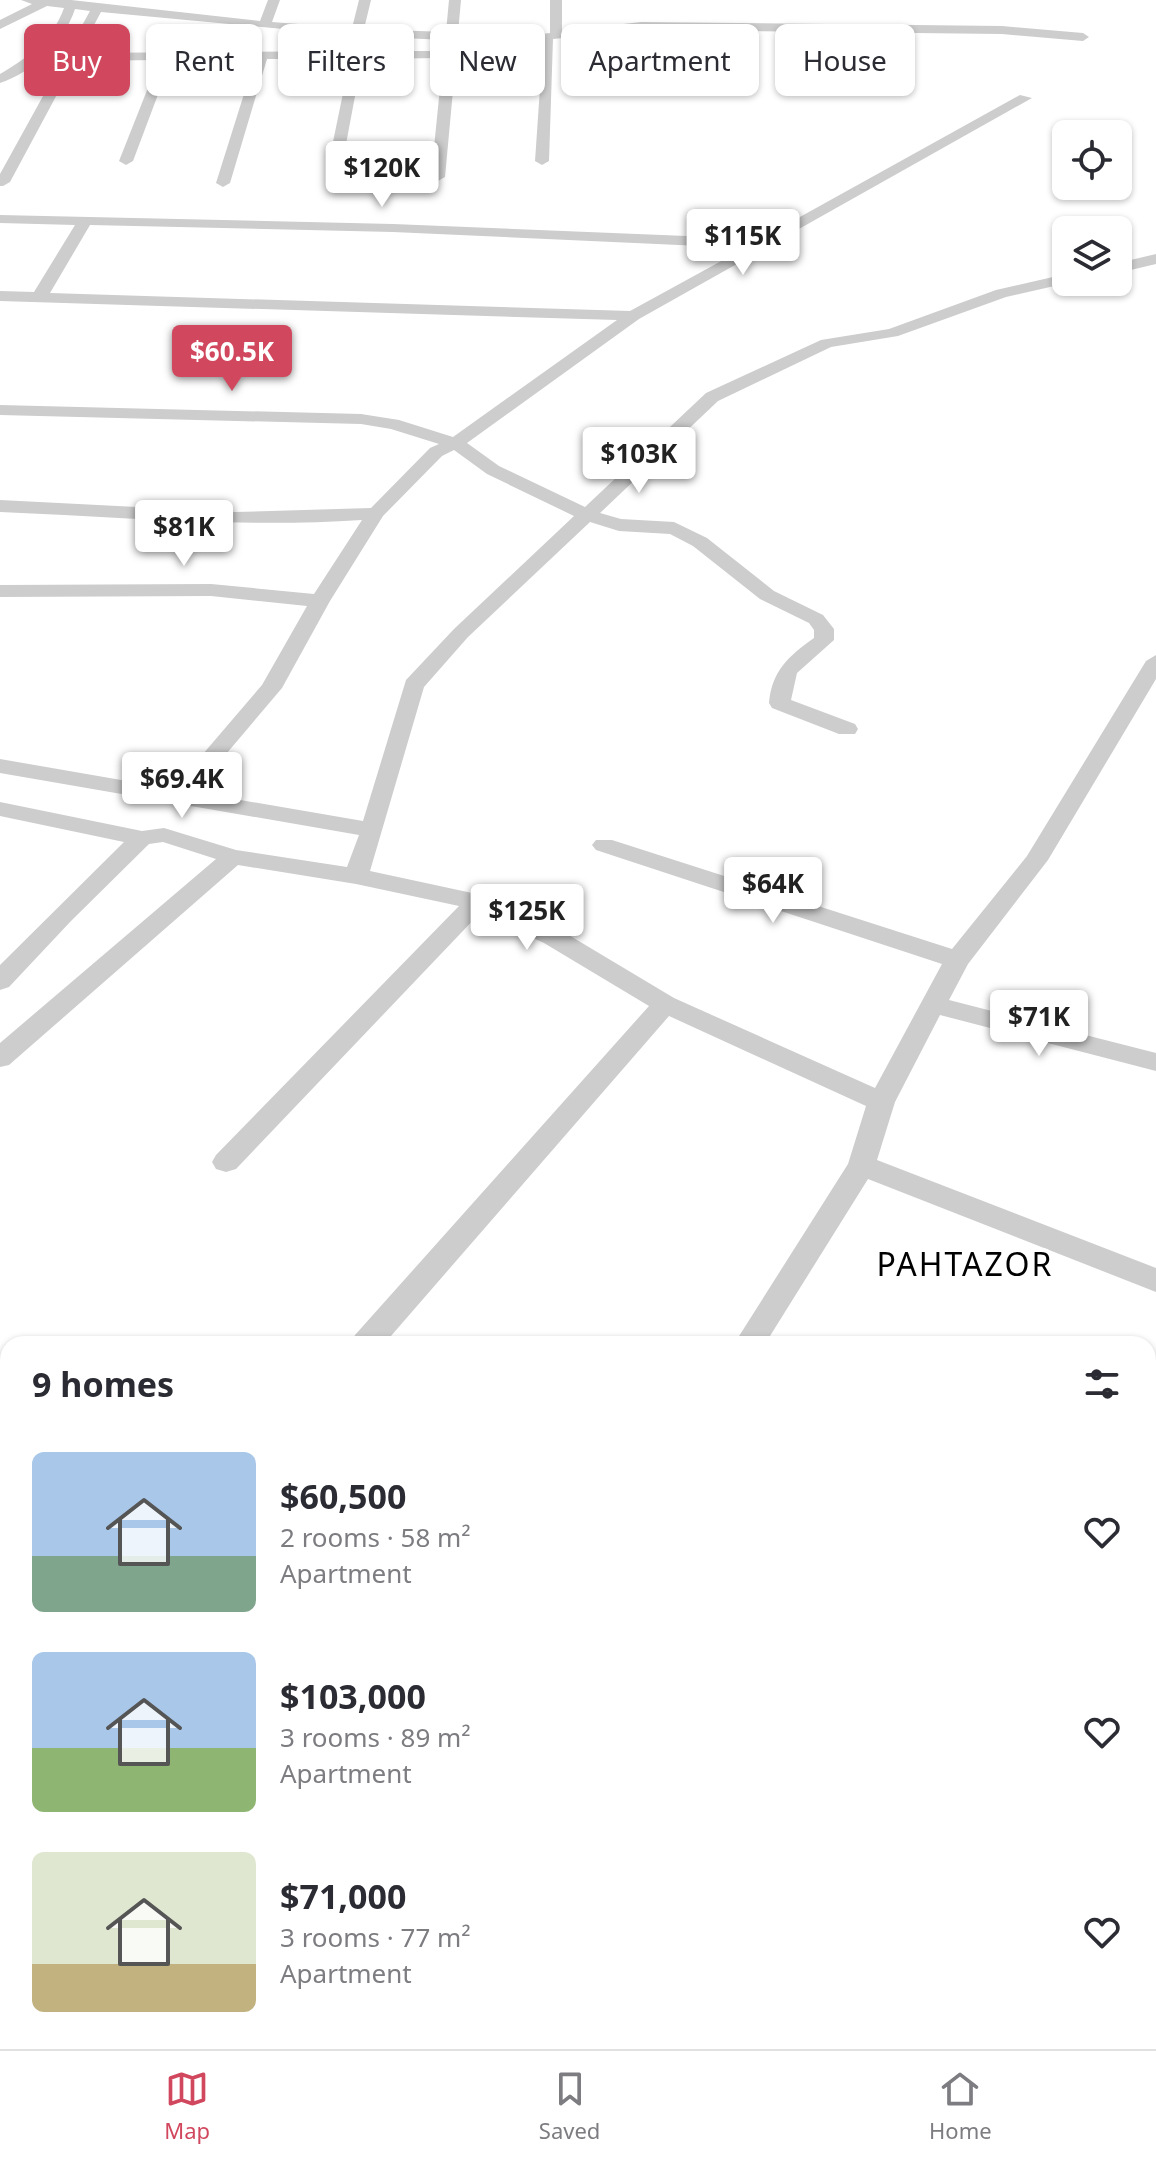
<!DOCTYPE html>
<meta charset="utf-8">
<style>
body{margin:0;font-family:"Noto Sans",sans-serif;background:#f7f7f7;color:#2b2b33;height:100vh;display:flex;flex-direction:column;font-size:30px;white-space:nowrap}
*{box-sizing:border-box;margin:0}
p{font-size:26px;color:#7c7c81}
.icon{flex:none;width:44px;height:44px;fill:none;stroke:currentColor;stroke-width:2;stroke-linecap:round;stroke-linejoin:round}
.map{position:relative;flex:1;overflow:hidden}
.sheet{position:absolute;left:0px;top:1336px;width:1156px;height:714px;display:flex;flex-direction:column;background:#fff;border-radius:24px 24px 0 0;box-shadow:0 2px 6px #0004}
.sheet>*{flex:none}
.banner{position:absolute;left:24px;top:24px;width:1108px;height:72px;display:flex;gap:16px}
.tools{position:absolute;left:1052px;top:120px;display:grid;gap:16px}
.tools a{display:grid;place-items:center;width:80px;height:80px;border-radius:12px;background:#fff;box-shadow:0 2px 6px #0004;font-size:40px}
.price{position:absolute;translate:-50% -68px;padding:0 18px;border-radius:8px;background:#fff;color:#222;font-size:26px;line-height:52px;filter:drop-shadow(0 2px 4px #0008)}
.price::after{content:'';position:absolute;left:50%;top:48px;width:24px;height:18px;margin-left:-12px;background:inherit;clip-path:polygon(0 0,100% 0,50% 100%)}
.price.selected{background:#d1485e;color:#fff}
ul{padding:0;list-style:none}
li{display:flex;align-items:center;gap:24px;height:200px;padding:0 32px}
li span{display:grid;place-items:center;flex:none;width:224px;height:160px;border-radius:12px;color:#555}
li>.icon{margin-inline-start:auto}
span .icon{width:96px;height:96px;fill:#fffc;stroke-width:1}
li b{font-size:34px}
h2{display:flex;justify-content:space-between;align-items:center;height:96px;padding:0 32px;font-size:34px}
.pill{padding:0 28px;border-radius:12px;background:#fff;box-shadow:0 2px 6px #0004;font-size:28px;line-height:72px}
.pill.selected{background:#d1485e;color:#fff}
.tabs{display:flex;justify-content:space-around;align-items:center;height:112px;border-top:2px solid #e1e1e2;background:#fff;font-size:22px;color:#7c7c81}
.tabs a{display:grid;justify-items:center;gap:4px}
.tabs .selected{color:#d1485e}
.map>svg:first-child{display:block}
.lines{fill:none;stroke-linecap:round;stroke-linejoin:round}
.minor{fill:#cdcdcd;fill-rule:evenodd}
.labels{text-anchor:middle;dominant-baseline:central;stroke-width:8;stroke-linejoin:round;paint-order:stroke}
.quarter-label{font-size:32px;letter-spacing:2px;fill:#000;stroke:#fff}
</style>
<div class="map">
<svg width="1156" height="2049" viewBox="0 0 1156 2049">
<rect width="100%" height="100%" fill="#fff"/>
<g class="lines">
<path class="minor" d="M21 0H71L260 21 268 0H280L272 22 352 28 359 0H371L364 29 446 32 449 0H461L458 33 541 34 550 33V0H562V31L641 22 1002 26 1083 33 1089 37 1083 41 1002 34 641 30 553 39 549 161 542 165 535 161 543 44 457 40 456 50H488L494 54 488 58H456L445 177 438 181 431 177 443 58 362 59 340 176 333 180 326 176 350 59H267L230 183 223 187 216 183 255 59 171 60 133 161 126 165 119 161 159 60 75 61 10 182 3 186H0V174L90 11 75 9C64 42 33 72 0 83V74C28 58 53 39 64 8L47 6 0 29V20L32 4ZM101 12 359 36 354 39 351 51 79 53ZM361 36 445 40 444 51H364L366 39Z
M1020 95 1032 98 639 319 467 443 499 466 585 507 706 393 821 340 889 329 996 290 1066 274V282H1072L1006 297 898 336 831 347 718 401 600 513 621 519 674 522 707 538 774 591 823 615 834 629V640L797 673 791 700 855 724 858 729 855 734H839L772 708 769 703C772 670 789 656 814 638V630L809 623 760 599 693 546 670 534 619 531 590 522 468 637 424 687 370 871 486 896 562 931 674 998 875 1088 942 964 596 850 592 845 596 840H612L952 949 1027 856 1146 661 1156 655V679L1048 860 968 964 949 1000 1156 1053V1071L940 1015 895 1102 877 1160 1156 1268V1292L868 1179 765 1344H734L848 1164 866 1106 669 1016 384 1344H351L355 1335 649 1006 544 943 480 913 236 1169 226 1172 216 1169 212 1162 216 1155 459 906 356 884 238 865 9 1065 0 1067V1043L216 859 163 842 149 844 71 921 9 987 0 990V965L124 842 0 816V802L142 831 164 828 236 850 347 867 359 835 0 773V759L173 789 262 685 307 606 211 596 0 597V585L211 584 314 594 362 520C241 528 121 517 0 512V500L235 512 371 508 430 448 439 444 391 429 361 424 0 415V405L361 414 399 420 453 437 617 320 0 301V291L34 292 75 225 0 223V215L393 224 760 239ZM90 225 393 232 745 248 630 311 50 293ZM454 450 487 474 574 516 454 629 406 680 363 821 194 792 282 688 330 601 383 516 442 456Z
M1156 254V264L1118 273V263Z
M1148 1599 1156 1602V1635L1148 1632Z
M8 1757V1800L0 1803V1760Z
M1156 1852V1909L1148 1912V1855Z
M1148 1950 1156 1954V1994L1148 1990Z
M1078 2042H1118L1116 2049H1076Z"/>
</g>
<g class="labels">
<g class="quarter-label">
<text x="965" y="1263">PAHTAZOR</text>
</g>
</g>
</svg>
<div class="tools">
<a><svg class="icon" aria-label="locate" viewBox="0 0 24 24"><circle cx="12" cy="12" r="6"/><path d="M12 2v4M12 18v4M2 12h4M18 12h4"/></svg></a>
<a><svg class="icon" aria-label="layers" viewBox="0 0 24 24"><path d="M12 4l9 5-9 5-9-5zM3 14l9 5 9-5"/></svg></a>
</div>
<b class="price" style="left:382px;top:209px">$120K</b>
<b class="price" style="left:743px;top:277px">$115K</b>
<b class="price selected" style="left:232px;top:393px">$60.5K</b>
<b class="price" style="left:639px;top:495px">$103K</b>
<b class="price" style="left:184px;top:568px">$81K</b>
<b class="price" style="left:182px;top:820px">$69.4K</b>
<b class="price" style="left:773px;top:925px">$64K</b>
<b class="price" style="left:527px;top:952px">$125K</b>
<b class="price" style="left:1039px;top:1058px">$71K</b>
<div class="banner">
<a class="pill selected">Buy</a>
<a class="pill">Rent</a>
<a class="pill">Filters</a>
<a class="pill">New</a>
<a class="pill">Apartment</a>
<a class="pill">House</a>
</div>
<section class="sheet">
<h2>9 homes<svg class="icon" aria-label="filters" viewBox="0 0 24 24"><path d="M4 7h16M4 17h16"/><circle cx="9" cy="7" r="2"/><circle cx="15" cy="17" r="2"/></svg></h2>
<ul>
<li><span style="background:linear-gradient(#a9c7e8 65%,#7fa58c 0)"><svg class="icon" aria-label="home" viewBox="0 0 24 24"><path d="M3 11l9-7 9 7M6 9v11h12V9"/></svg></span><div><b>$60,500</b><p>2 rooms · 58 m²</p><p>Apartment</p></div><svg class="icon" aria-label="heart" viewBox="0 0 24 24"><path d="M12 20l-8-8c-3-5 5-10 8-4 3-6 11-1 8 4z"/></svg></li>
<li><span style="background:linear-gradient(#a9c7e8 60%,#8fb573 0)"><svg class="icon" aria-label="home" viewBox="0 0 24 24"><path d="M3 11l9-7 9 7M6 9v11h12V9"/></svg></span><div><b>$103,000</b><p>3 rooms · 89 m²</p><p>Apartment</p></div><svg class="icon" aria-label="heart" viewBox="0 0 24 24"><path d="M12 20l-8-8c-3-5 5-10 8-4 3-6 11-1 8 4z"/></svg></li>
<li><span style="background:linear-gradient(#dfe7d0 70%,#c2b280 0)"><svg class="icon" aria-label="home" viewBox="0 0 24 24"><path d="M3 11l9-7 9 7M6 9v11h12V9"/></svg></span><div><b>$71,000</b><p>3 rooms · 77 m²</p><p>Apartment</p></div><svg class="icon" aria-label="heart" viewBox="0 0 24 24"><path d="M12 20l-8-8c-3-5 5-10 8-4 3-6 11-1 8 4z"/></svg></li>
</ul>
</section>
</div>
<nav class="tabs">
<a class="selected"><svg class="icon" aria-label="map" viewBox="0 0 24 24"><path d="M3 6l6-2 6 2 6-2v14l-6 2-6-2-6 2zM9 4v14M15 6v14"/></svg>Map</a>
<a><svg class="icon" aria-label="saved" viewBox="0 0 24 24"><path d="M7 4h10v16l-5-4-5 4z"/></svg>Saved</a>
<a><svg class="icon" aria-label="home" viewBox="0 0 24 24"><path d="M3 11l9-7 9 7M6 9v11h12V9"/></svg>Home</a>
</nav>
